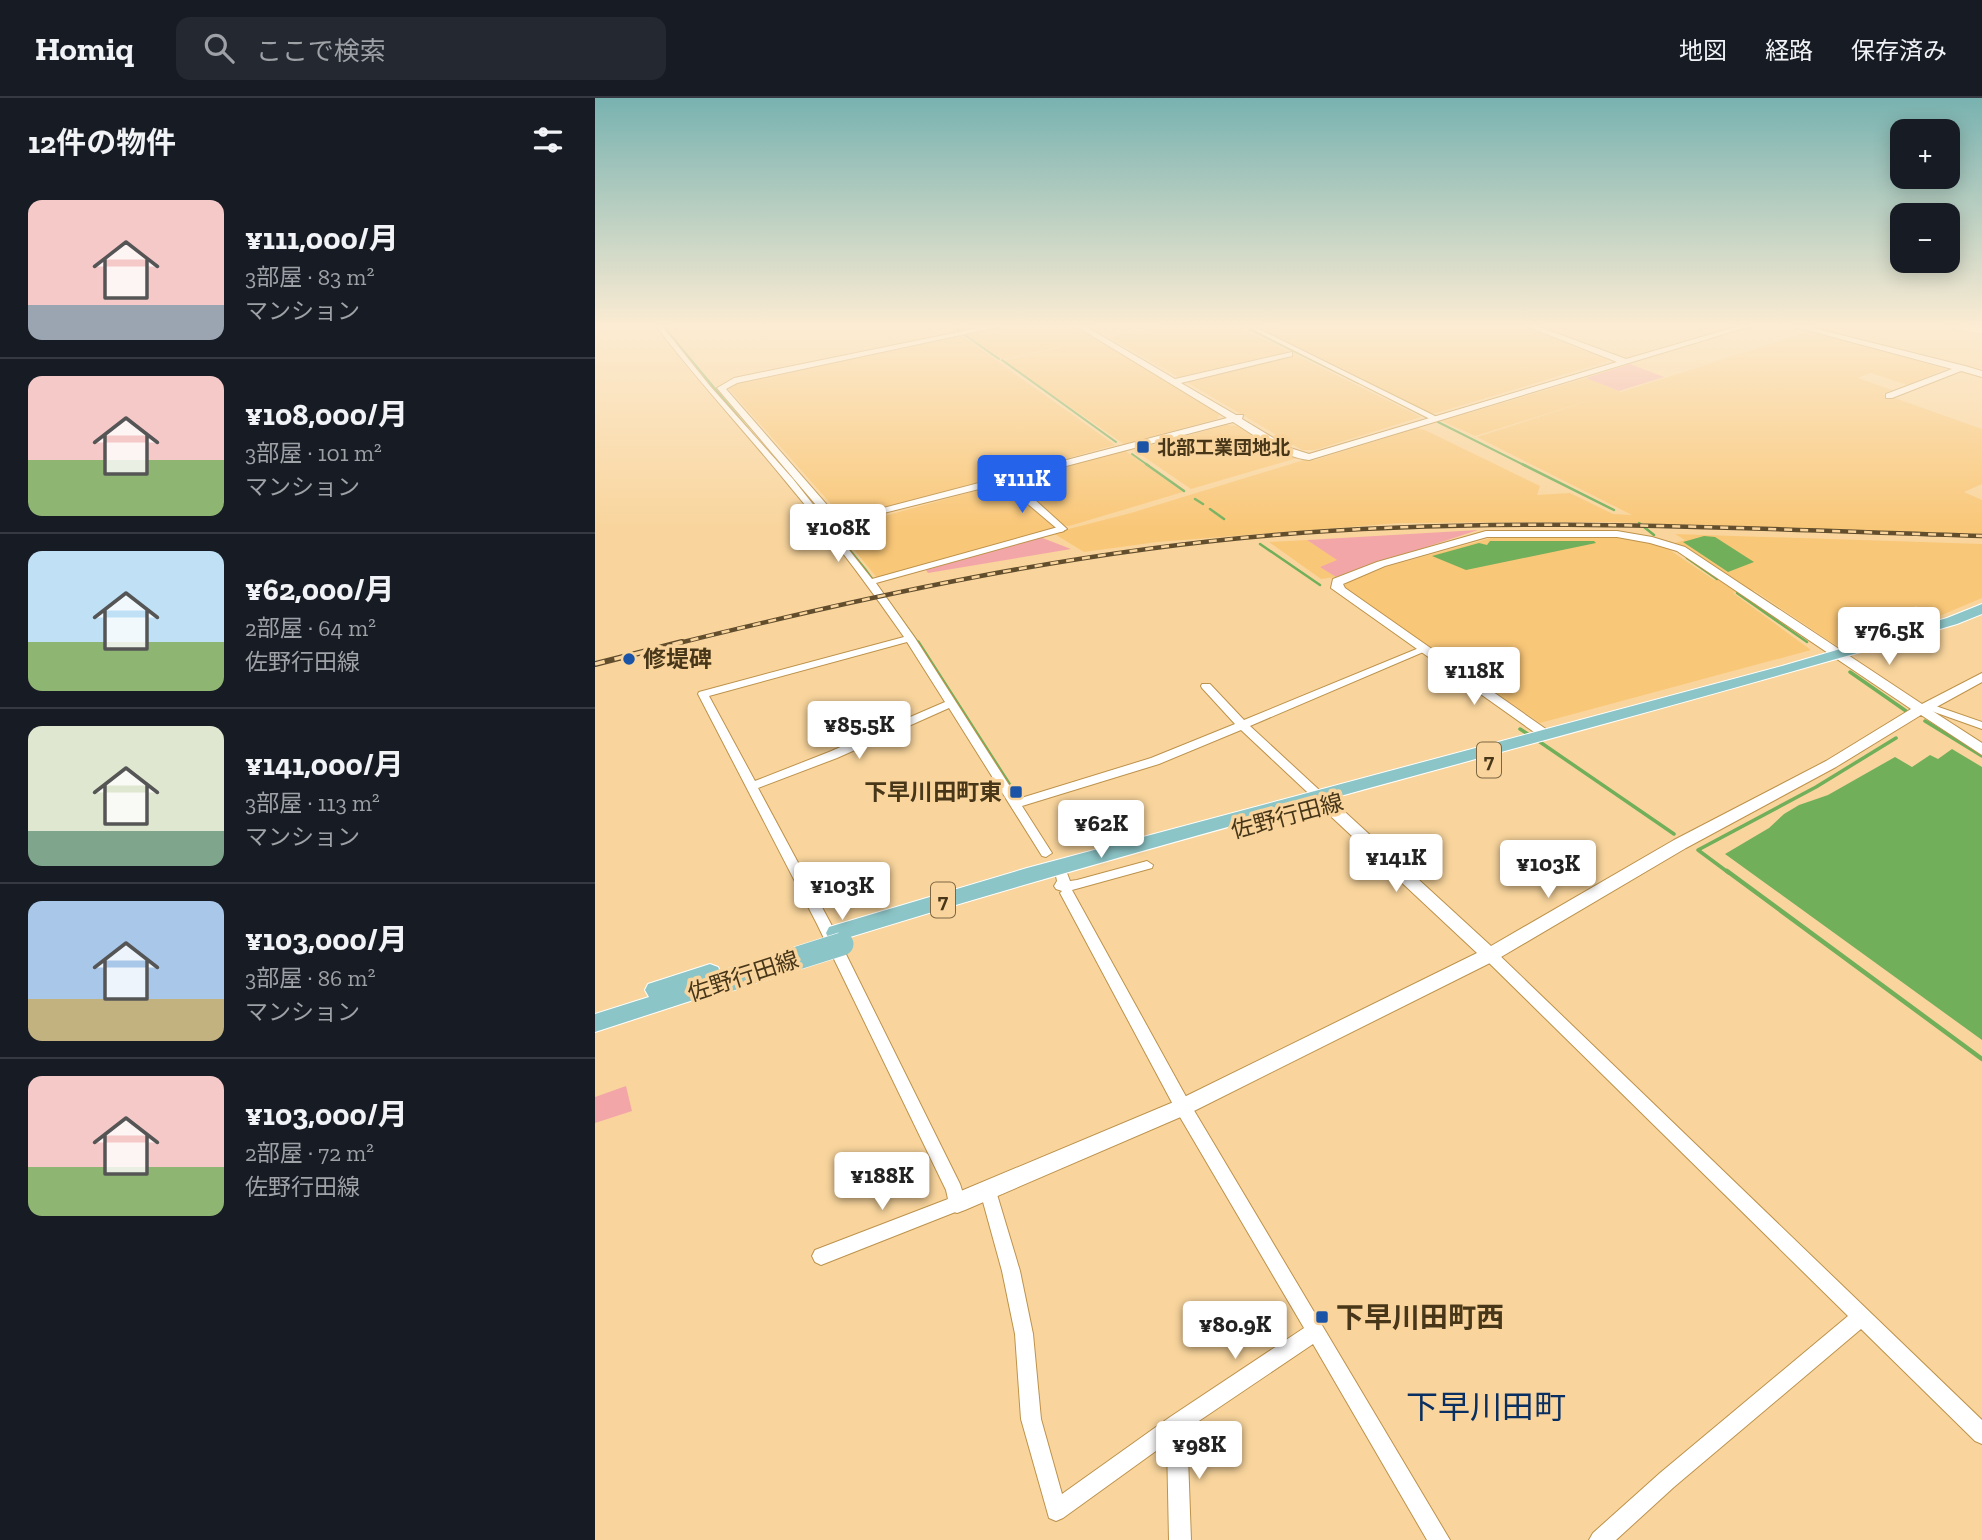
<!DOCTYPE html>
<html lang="ja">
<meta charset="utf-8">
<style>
body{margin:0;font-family:"Zilla Slab","Noto Sans JP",serif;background:#242831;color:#f1f3f6;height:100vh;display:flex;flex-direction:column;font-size:26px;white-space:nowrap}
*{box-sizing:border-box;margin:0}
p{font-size:23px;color:#9ea1a6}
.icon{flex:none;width:38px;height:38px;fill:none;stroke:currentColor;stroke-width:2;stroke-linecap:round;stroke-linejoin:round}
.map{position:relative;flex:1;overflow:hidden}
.sheet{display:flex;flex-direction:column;background:#171b24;width:595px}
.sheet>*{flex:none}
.buttons{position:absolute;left:1295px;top:21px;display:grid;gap:14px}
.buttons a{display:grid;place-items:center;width:70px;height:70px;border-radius:14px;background:#171b24;box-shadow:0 4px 18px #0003;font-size:35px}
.price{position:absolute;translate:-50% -60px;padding:0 16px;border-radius:7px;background:#fff;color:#222;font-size:23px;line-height:46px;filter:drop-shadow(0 2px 4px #0008)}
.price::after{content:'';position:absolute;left:50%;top:42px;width:21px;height:16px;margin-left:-10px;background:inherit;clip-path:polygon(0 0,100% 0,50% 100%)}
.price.active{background:#2563eb;color:#fff}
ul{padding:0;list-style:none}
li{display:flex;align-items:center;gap:21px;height:175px;padding:0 28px}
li+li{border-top:2px solid #363941}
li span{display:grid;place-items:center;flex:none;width:196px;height:140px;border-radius:14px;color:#555}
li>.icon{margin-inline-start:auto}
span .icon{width:84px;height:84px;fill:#fffc;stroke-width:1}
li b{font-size:30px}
h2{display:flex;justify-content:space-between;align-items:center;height:84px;padding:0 28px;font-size:30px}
header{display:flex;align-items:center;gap:42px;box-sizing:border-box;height:98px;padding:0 35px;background:#171b24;border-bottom:2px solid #363941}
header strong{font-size:33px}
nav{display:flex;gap:38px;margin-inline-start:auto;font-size:24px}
.search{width:490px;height:63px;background:#242831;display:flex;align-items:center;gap:18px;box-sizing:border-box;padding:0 24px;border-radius:14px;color:#9ea1a6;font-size:26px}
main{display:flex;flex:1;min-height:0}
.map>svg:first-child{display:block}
.built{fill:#f9c778}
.green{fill:#f3a6a8}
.water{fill:#71af5b}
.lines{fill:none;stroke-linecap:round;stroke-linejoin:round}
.stream-far3{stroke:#71af5b;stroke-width:2}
.stream-far2{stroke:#71af5b;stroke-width:2.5}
.stream-far1{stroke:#71af5b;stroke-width:3.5}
.stream{stroke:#71af5b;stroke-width:4.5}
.minor-casing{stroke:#bd924b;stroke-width:2}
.tertiary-casing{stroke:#bd924b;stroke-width:2}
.secondary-casing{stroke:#bd924b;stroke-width:1}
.primary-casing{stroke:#fff;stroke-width:2}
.minor{fill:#fff;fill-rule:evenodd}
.tertiary{fill:#fff;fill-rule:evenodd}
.secondary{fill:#fff;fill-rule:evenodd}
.primary{fill:#8cc5c7;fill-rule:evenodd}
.rail-far1-casing{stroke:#624e2d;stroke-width:4.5}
.rail-casing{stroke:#624e2d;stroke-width:6}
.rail-far1{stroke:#f9d59d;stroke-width:2.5;stroke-dasharray:8;stroke-linecap:butt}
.rail{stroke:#f9d59d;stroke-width:3.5;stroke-dasharray:10;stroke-linecap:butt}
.primary-bridge-casing{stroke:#fff;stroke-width:24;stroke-linecap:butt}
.primary-bridge{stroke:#8cc5c7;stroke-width:23}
.poi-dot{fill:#1b54a6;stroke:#f9d59d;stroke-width:2.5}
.labels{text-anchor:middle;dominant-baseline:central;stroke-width:7;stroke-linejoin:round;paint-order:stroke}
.far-poi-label{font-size:19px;font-weight:bold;fill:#483619;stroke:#f9d59d;text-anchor:start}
.shield{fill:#f9d59d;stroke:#7d6641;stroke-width:2}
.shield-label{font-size:21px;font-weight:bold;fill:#483619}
.poi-label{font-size:23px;font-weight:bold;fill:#483619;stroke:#f9d59d;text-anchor:start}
.street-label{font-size:23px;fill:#483619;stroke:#f9d59d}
.near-poi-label{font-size:28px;font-weight:bold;fill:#483619;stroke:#f9d59d;text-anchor:start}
.near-quarter-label{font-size:32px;fill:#092e61;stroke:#f9d59d}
</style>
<header>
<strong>Homiq</strong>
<div class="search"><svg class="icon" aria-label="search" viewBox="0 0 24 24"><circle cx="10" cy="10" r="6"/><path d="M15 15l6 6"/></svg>ここで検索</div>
<nav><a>地図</a><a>経路</a><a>保存済み</a></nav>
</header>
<main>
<section class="sheet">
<h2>12件の物件<svg class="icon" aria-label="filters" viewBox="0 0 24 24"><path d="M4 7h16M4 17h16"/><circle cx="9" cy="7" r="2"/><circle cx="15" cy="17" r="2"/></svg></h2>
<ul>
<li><span style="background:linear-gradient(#f6c9c9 75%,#9aa5b1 0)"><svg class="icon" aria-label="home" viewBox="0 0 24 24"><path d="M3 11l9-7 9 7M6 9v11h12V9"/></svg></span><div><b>¥111,000/月</b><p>3部屋 · 83 m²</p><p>マンション</p></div></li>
<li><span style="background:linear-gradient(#f6c9c9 60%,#8fb573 0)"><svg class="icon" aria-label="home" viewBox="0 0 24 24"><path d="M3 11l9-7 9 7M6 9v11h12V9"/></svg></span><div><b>¥108,000/月</b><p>3部屋 · 101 m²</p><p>マンション</p></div></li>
<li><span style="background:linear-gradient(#bfe0f5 65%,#8fb573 0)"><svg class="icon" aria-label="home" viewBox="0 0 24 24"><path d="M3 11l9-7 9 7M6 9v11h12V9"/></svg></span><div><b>¥62,000/月</b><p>2部屋 · 64 m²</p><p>佐野行田線</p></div></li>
<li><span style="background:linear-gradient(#dfe7d0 75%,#7fa58c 0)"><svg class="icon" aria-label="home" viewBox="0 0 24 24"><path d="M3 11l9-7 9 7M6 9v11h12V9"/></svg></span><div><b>¥141,000/月</b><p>3部屋 · 113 m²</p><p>マンション</p></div></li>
<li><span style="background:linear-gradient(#a9c7e8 70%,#c2b280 0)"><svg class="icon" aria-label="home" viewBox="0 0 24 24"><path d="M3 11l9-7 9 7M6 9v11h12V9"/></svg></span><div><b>¥103,000/月</b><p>3部屋 · 86 m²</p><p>マンション</p></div></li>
<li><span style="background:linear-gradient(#f6c9c9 65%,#8fb573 0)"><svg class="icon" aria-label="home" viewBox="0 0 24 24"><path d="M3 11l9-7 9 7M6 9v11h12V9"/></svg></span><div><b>¥103,000/月</b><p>2部屋 · 72 m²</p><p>佐野行田線</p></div></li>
</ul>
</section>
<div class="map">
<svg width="1387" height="1442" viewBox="0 0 1387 1442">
<rect width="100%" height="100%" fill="#f9d59d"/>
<path class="built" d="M413 228H481L625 316 622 321 529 346 408 263 488 244 407 261 371 237Z
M565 228H642L694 254 583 279 515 239Z
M696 228H927L1014 263 841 315H834L670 234Z
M1216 233 1351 271 1312 287 1276 275 1263 280 1297 292 1288 296 1387 331V386L1369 394 1387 402V437L1006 424 804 425 562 444 489 454 458 435 536 415 709 362H720L822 330 830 332 945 388 942 397 975 395 1018 416 1037 417 882 339 1012 297 880 338 847 323 991 280 1026 294Z
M367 238 520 347 267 418 244 415 134 291 145 284Z
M699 256 826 319 720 352H707L593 285 595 282Z
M631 327 645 328 702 360 596 391 539 352Z
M529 352 588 394 474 428 468 427 419 385 422 382Z
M402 387H409L460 430 283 481 242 431Z
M1080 436 1387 446V500L1342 519 1321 508 1305 518 1316 525 1242 548 1160 493 1149 491 1080 445 1090 442Z
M1023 439 1066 446 1119 482 1126 480 1143 493 1138 495 1216 552 945 625 749 490 750 485 794 468 896 440Z
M712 442 743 462 726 469 741 479 726 481 674 444Z"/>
<path class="green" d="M1035 266 1069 279 1024 293 991 280Z
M883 432 741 479 725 469 742 462 712 442Z
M445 439 476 451 333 475 331 472Z
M31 988 37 1013 0 1025V999Z"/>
<path class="water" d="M1109 438 1120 439 1159 464 1133 474 1088 444Z
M895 443H999L1001 445 871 472 837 458 884 445 892 447Z
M1357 651 1387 669V942L1130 756 1174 730 1189 716 1204 707 1233 697 1300 659 1317 669 1335 657 1343 661Z"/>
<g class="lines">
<path class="stream-far3" d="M68 228 159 338
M357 228 404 261
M648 228 764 285
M407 262 521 344
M843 324 931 368
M537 356 554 368"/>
<path class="stream-far2" d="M551 366 589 393
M927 366 1019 412
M600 401 608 406
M214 402 270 471 324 546
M615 411 629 421
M1044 425 1059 437
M665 446 725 487
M1092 460 1122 481
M1142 495 1212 544"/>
<path class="stream-far1" d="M323 544 418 692
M1255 574 1311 613
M1330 623 1387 658
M925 631 936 638
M942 642 1079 736
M1134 775 1103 752 1221 689 1301 640"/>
<path class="stream" d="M1132 773 1387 961"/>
<defs>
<path id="minor" d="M61 228H67L115 288 198 381 277 481 463 429H469V433L281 485 320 540 423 701 556 660 640 626 607 590 606 588 607 586H615L649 622 824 550 828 549 833 552 655 628 734 701 736 704 734 707H726L646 632 564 666 427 708 457 755 451 759 447 758 354 610 242 660 163 690 236 826 365 1086 371 1105 368 1111 226 1167 220 1164 217 1158 220 1152 353 1101 351 1092 222 826 103 596 104 594 309 539C272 486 233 434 192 385 149 332 102 282 61 228ZM312 544 350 604 234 654 160 683 114 598Z
M651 228H658L846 321 839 323Z
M1332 605 1387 624V631L1328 610 1327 608 1328 606Z
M552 763 558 767 557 770 477 792 594 1004 855 1442H832L718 1246 592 1331 596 1442H574L572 1345 468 1420 461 1423 454 1420 426 1321 420 1236 407 1173 385 1093 387 1088 393 1085 399 1088 401 1093 425 1173 438 1236 446 1321 467 1396 575 1319 709 1230 582 1014 465 795 467 793 461 791 459 788 462 783 461 778 462 775H472L475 783 482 782Z
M895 852 900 853 1387 1322V1346L1380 1343 1266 1231 1079 1389 1021 1442H994L998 1435 1065 1375 1253 1218 890 861 888 857 890 853Z"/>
<path id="tertiary" d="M393 228H408L142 285 131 291 240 416 250 420 632 320 481 228H490L580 281 697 254V258L586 285 641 317H648L647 321 695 350 714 356 1022 264 931 228H942L1031 261 1144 228H1156L714 362C687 359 661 338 638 324L418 382 470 429 472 431 466 434 408 385 245 426 232 420 122 290 139 280Z
M1197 228H1210L1370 268 1387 273V279L1366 273 1297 300H1291V296L1357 271Z
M891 433H1022L1057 439 1090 449 1327 606 1387 575V584L1336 612 1387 645V657L1326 617 1241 669 1091 750 901 862 595 1015 370 1112 362 1115 354 1112 351 1105 354 1098 581 1003 882 855 728 711 725 707 728 703H738L896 848 1079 742 1231 663 1316 611 1082 453 1055 445 1022 439H892L790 468 748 486 750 490 958 636 951 640 946 639 736 490 738 481 782 464Z"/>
<path id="secondary" d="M1356 228 1387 230V236L1357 230Z"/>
<path id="primary" d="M1387 506V516L1362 526C990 636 613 728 242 843L234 841 231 835 234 829 432 770 1187 568 1352 520Z
M115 866 123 869 126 875 123 880 129 887 126 893 0 934V916L54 899 50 892 53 886Z"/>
</defs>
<use href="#minor" class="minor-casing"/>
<use href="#tertiary" class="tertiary-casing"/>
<use href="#secondary" class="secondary-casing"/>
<use href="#primary" class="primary-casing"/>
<use href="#minor" class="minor"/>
<use href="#tertiary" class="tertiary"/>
<use href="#secondary" class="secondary"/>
<use href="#primary" class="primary"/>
<defs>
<path id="rail-far1" d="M80 546C278 497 476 454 679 437 914 417 1151 431 1387 438"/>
<path id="rail" d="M0 566 87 544"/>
</defs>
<use href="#rail-far1" class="rail-far1-casing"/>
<use href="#rail" class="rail-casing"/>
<use href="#rail-far1" class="rail-far1"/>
<use href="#rail" class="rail"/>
<defs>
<path id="primary-bridge" d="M118 887 247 846"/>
</defs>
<use href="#primary-bridge" class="primary-bridge-casing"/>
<use href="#primary-bridge" class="primary-bridge"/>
</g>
<linearGradient id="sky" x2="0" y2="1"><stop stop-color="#78b2b0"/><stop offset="0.53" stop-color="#fcecd3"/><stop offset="1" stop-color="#fcecd3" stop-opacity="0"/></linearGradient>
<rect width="1387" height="430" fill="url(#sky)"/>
<g class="poi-dot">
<rect x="541" y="342" width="14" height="14" rx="3.5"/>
<circle cx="34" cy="561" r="7"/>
<rect x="414" y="687" width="14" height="14" rx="3.5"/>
<rect x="720" y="1212" width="14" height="14" rx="3.5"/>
</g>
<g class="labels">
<g class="far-poi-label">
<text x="562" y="349">北部工業団地北</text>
</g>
<g class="shield">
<rect x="882" y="644.5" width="24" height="35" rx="5"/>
<rect x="336" y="784.5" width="24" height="35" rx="5"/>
</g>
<g class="shield-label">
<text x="894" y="662">7</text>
<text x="348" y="802">7</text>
</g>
<g class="poi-label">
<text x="48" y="561">修堤碑</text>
<text x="407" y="694" text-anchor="end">下早川田町東</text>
</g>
<g class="street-label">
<text transform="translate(692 718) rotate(-15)">佐野行田線</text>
<text transform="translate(148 878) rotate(-18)">佐野行田線</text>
</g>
<g class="near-poi-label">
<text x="741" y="1219">下早川田町西</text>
</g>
<g class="near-quarter-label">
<text x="891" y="1309">下早川田町</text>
</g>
</g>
</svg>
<div class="buttons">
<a>+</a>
<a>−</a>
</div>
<b class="price active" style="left:427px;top:417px">¥111K</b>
<b class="price" style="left:243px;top:466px">¥108K</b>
<b class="price" style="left:1294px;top:569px">¥76.5K</b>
<b class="price" style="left:879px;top:609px">¥118K</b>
<b class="price" style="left:264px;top:663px">¥85.5K</b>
<b class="price" style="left:506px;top:762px">¥62K</b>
<b class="price" style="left:801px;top:796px">¥141K</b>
<b class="price" style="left:953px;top:802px">¥103K</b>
<b class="price" style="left:247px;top:824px">¥103K</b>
<b class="price" style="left:287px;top:1114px">¥188K</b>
<b class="price" style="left:640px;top:1263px">¥80.9K</b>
<b class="price" style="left:604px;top:1383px">¥98K</b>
</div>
</main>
